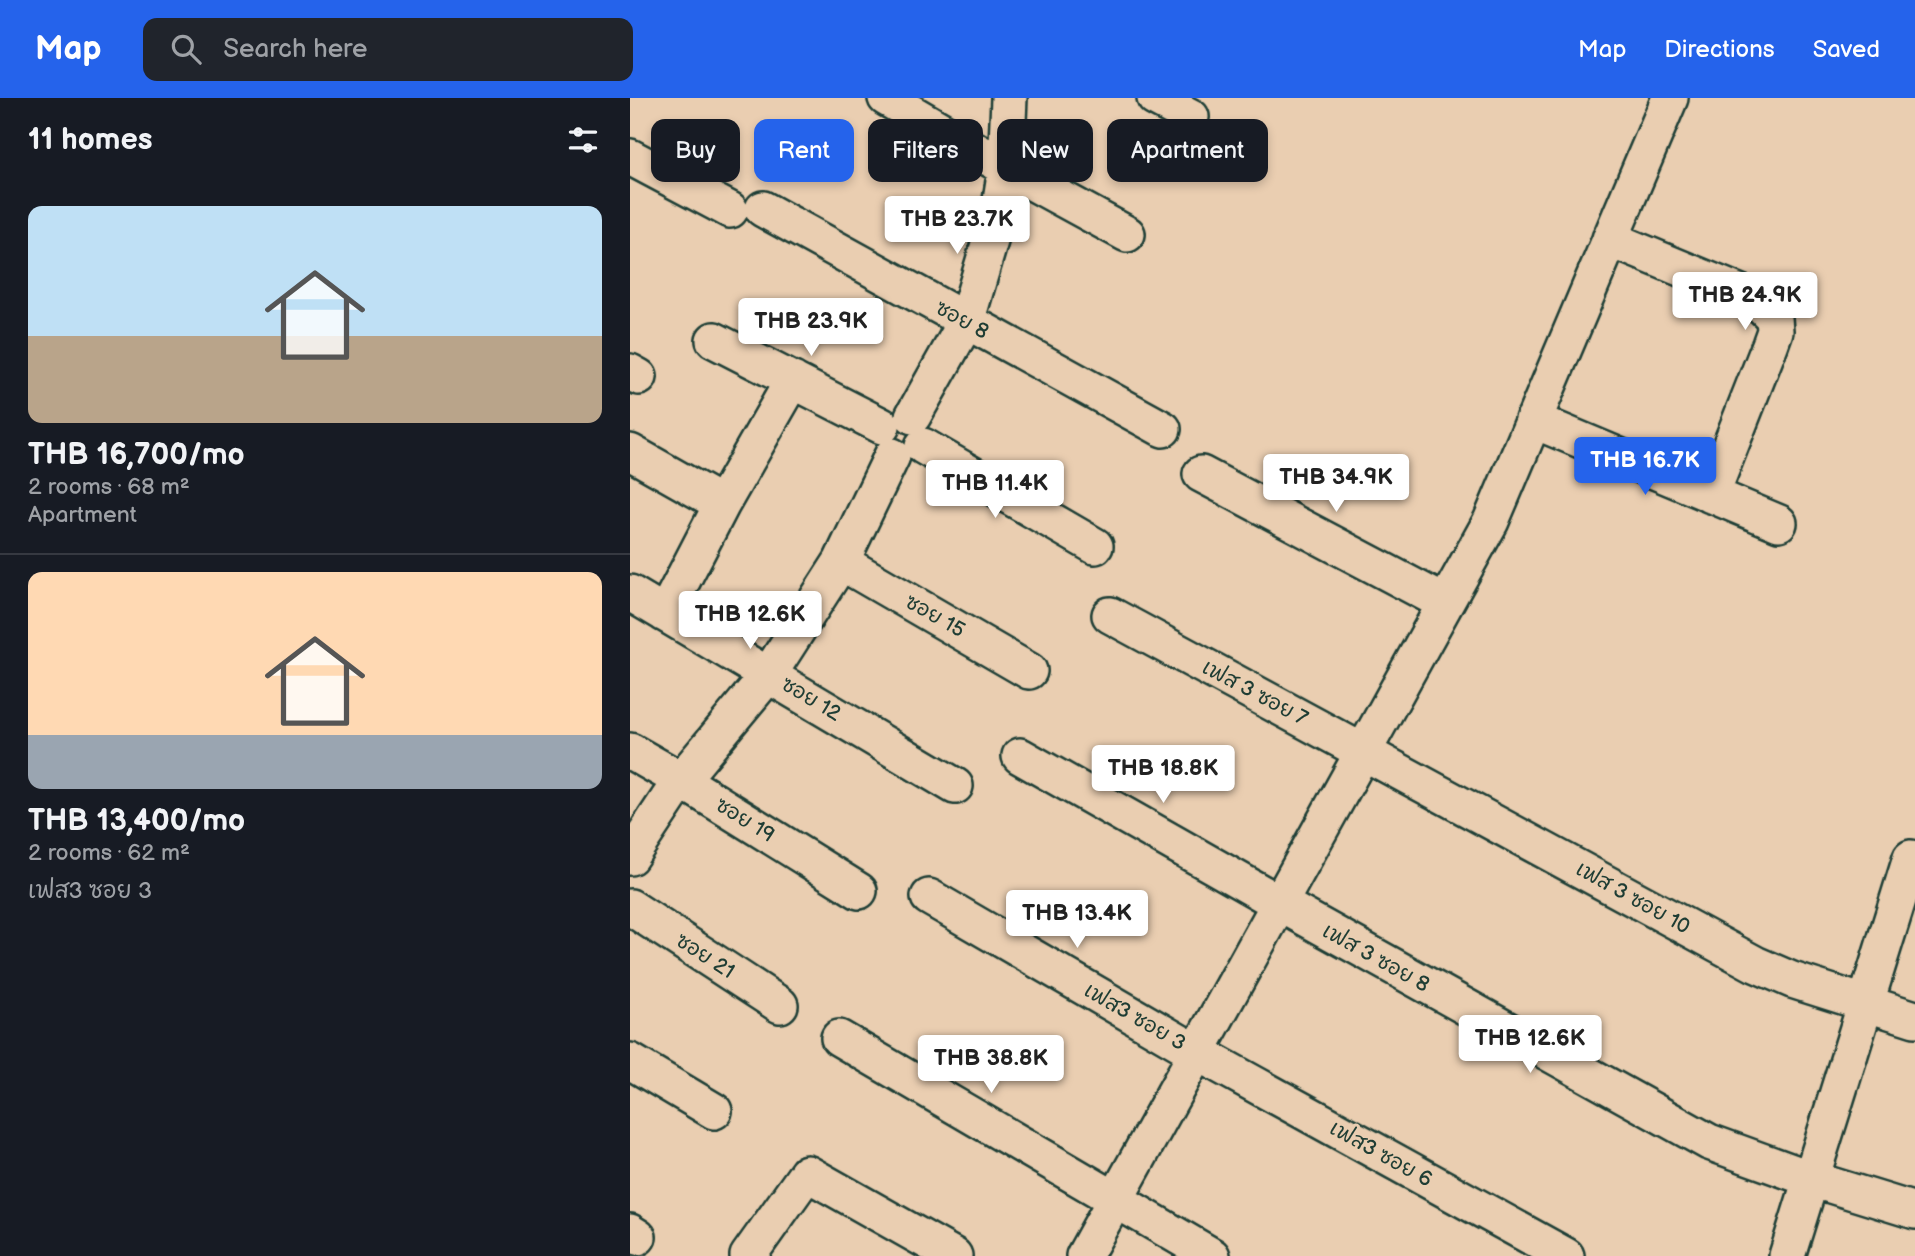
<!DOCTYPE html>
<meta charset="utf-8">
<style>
body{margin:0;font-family:"Balsamiq Sans","Playpen Sans Thai",sans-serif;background:#20242c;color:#f1f3f6;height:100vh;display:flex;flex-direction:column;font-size:26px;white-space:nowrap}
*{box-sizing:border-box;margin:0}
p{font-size:23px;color:#9ea1a6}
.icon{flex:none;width:38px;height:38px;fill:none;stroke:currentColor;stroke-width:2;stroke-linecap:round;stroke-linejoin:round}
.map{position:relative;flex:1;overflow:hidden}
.details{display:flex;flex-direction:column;background:#171b24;width:630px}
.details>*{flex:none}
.hud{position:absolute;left:21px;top:21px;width:665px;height:63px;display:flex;gap:14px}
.price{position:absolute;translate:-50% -60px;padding:0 16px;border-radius:7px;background:#fff;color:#222;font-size:23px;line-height:46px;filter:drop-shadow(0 2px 4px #0008)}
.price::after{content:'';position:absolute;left:50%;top:42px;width:21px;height:16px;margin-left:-10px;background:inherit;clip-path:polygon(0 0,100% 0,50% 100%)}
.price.current{background:#2563eb;color:#fff}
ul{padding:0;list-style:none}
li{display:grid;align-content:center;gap:14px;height:371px;padding:0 28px}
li+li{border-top:2px solid #363941}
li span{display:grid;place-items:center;height:217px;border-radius:14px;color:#555}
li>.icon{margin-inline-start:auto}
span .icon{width:126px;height:126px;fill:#fffc;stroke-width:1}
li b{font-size:30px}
h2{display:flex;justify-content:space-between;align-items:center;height:84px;padding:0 28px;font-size:30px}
.chip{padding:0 24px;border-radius:14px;background:#171b24;box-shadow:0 4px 10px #0003;font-size:24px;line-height:63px}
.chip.current{background:#2563eb;color:#fff}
header{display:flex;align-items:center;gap:42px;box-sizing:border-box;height:98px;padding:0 35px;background:#2563eb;color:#fff}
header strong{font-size:33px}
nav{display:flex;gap:38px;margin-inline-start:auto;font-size:24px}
.search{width:490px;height:63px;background:#20242c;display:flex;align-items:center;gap:18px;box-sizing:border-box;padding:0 24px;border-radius:14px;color:#9ea1a6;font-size:26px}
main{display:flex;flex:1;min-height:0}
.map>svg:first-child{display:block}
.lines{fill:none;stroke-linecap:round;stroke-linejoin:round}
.minor-casing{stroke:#1f3d34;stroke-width:40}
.minor{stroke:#eaceb1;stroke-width:35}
.labels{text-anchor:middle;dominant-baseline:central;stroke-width:6;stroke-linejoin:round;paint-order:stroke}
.street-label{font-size:21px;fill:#1f3d34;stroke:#eaceb1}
</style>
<header>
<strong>Map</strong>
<div class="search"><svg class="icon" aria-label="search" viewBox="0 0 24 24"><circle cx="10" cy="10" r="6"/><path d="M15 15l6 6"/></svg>Search here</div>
<nav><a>Map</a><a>Directions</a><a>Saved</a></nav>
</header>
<main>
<section class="details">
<h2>11 homes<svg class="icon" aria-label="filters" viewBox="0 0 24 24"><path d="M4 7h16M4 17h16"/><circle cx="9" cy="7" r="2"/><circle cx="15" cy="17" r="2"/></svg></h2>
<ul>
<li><span style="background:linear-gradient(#bfe0f5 60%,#b9a48a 0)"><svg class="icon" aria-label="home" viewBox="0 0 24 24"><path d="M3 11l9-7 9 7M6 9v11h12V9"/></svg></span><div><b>THB 16,700/mo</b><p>2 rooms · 68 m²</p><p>Apartment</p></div></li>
<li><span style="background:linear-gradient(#ffd9b3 75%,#9aa5b1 0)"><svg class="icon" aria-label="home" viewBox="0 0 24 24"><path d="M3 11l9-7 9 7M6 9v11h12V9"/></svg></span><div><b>THB 13,400/mo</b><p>2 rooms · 62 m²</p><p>เฟส3 ซอย 3</p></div></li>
</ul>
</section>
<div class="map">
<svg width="1285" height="1158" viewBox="0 0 1285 1158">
<rect width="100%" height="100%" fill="#eaceb1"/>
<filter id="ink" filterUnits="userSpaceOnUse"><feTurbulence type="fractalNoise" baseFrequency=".0143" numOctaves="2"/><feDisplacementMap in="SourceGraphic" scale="14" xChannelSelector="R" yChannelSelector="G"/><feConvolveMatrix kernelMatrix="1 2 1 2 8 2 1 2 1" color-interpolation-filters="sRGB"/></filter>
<g filter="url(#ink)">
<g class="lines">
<defs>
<path id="minor" d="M256 0 376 70 497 136
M525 0 561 19
M0 59 100 112
M133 111 533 331
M980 141 1125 201 1144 220 1145 233 1140 247 1081 397
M84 242 252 328
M0 274 9 279
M283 318 336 224 370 109 376 70 379 0
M903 322 1149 425
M293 348 465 448
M0 354 92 406
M571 376 815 505
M211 464 399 573
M0 495 325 688
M35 516 92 406 163 282
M480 517 1125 866 1162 882 1285 921
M0 653 51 682 229 793
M390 658 649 805 1079 1044 1181 1081 1285 1113
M0 759 51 682 139 576 211 464 262 358
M299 799 566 954 936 1158
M0 809 150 907
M209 940 582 1158
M0 963 84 1013
M0 1134 8 1139
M118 1158 177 1075 324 1158
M454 1158 861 423 1040 0
M1157 1158 1281 760"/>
</defs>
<use href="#minor" class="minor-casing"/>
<use href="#minor" class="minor"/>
</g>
</g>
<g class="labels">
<g class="street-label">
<text transform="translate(332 222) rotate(29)">ซอย 8</text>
<text transform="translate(305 518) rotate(30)">ซอย 15</text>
<text transform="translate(625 595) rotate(28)">เฟส 3 ซอย 7</text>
<text transform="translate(181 601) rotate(31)">ซอย 12</text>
<text transform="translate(115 722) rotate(32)">ซอย 19</text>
<text transform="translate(1003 800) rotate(29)">เฟส 3 ซอย 10</text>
<text transform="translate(75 858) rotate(33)">ซอย 21</text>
<text transform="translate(746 860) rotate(29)">เฟส 3 ซอย 8</text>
<text transform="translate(505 919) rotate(30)">เฟส3 ซอย 3</text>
<text transform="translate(751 1056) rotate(29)">เฟส3 ซอย 6</text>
</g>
</g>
</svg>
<b class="price" style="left:327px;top:158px">THB 23.7K</b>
<b class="price" style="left:1115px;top:234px">THB 24.9K</b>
<b class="price" style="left:181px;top:260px">THB 23.9K</b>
<b class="price current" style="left:1015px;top:399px">THB 16.7K</b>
<b class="price" style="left:706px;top:416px">THB 34.9K</b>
<b class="price" style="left:365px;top:422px">THB 11.4K</b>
<b class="price" style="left:120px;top:553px">THB 12.6K</b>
<b class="price" style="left:533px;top:707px">THB 18.8K</b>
<b class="price" style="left:447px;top:852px">THB 13.4K</b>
<b class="price" style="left:900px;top:977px">THB 12.6K</b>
<b class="price" style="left:361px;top:997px">THB 38.8K</b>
<div class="hud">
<a class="chip">Buy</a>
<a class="chip current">Rent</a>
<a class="chip">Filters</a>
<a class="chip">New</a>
<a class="chip">Apartment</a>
</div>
</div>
</main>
